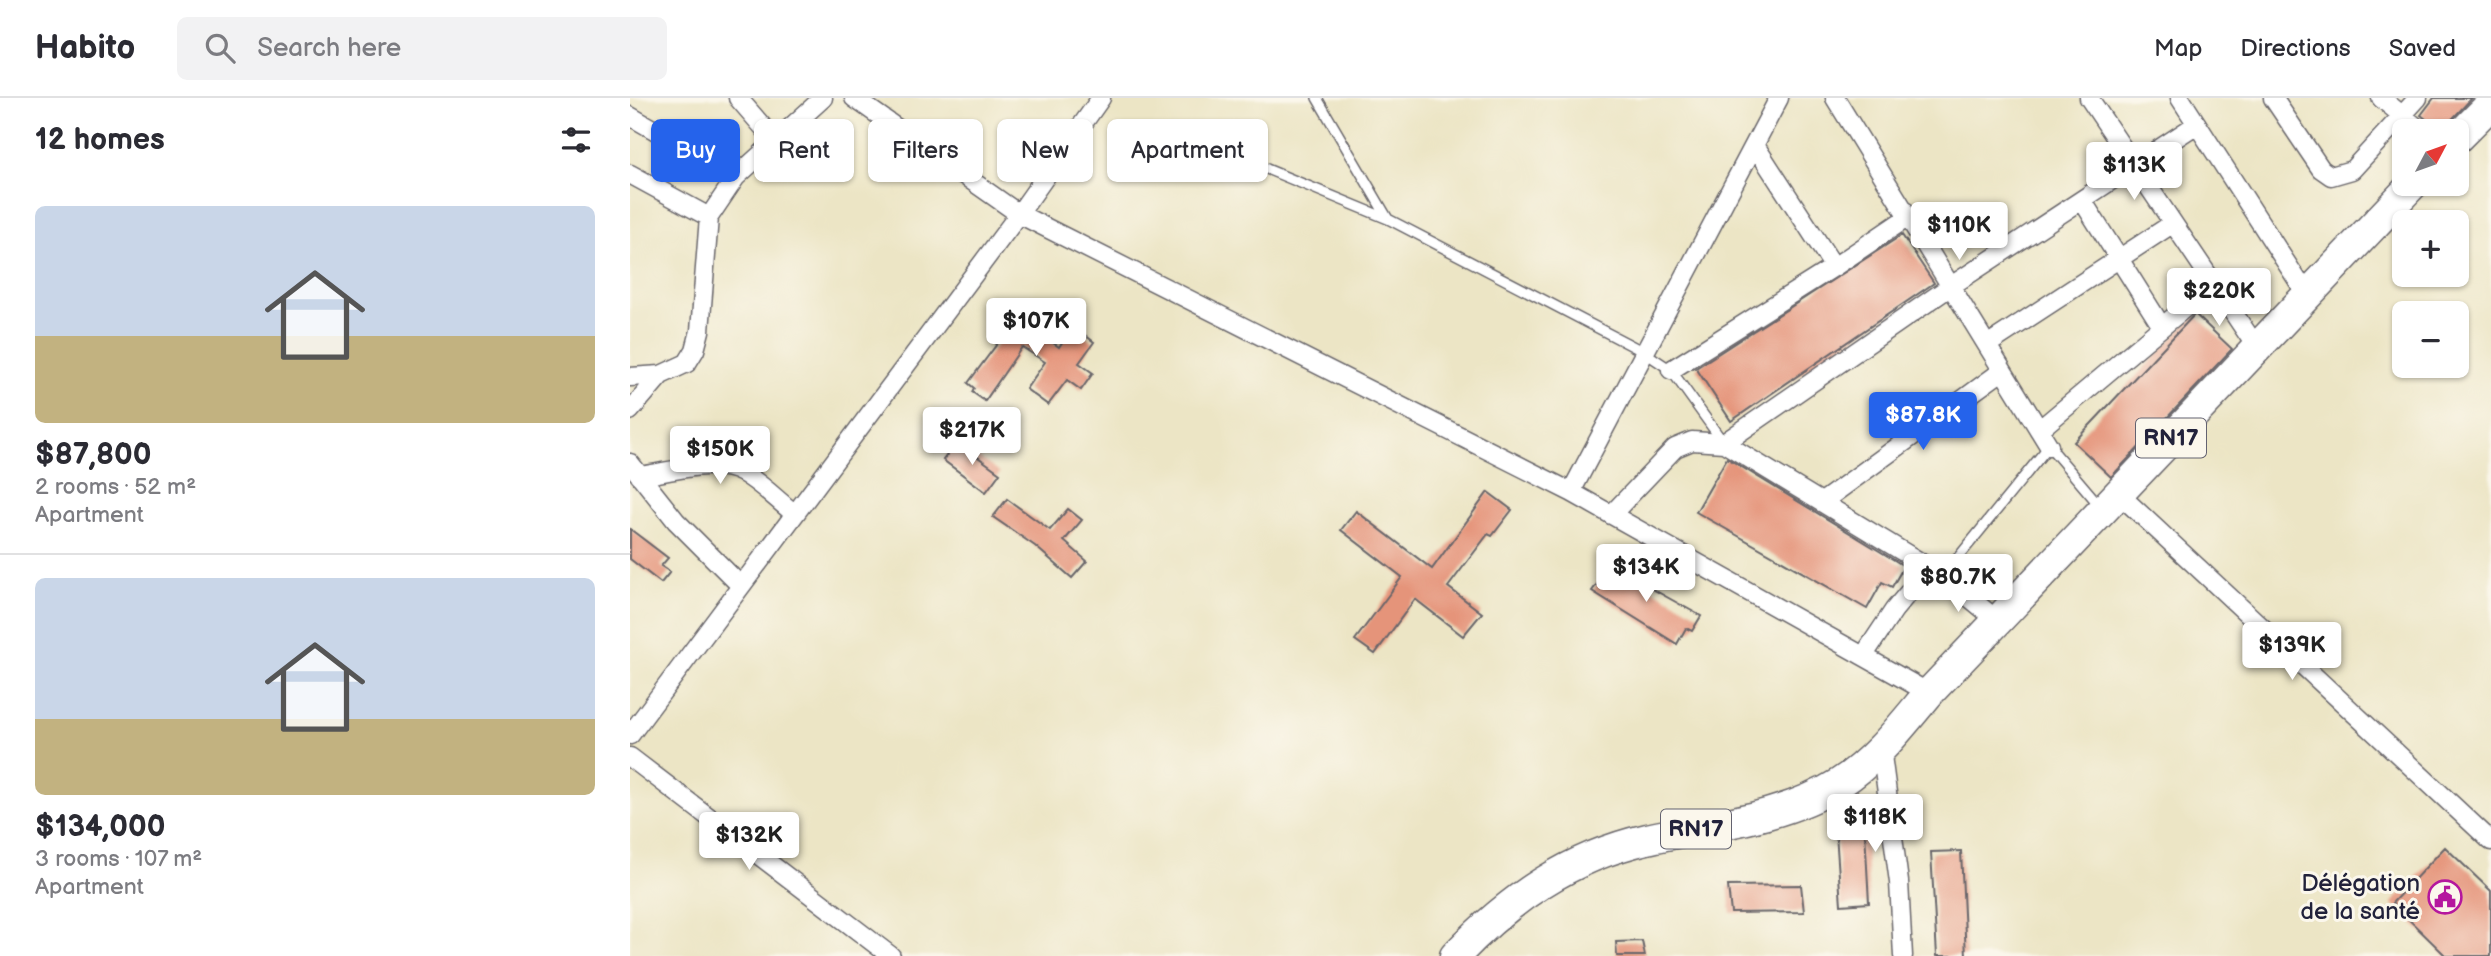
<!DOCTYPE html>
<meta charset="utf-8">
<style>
body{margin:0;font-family:"Balsamiq Sans",sans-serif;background:#f2f2f3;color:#2b2b33;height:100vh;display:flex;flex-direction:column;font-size:26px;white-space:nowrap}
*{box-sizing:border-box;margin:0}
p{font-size:23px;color:#7c7c81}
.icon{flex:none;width:38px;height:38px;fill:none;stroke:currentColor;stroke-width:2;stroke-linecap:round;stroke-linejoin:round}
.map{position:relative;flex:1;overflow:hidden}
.side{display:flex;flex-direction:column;background:#fff;width:630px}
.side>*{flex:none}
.top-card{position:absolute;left:21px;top:21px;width:665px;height:63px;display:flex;gap:14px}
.needle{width:46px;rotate:49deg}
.tools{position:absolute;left:1762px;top:21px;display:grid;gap:14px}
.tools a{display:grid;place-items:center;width:77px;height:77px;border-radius:10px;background:#fff;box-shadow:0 2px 5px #0004;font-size:35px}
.price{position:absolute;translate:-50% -60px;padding:0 16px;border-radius:7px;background:#fff;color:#222;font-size:23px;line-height:46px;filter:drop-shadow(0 2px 4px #0008)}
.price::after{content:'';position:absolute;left:50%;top:42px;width:21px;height:16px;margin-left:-10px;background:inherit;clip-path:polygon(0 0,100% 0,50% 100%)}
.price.current{background:#2563eb;color:#fff}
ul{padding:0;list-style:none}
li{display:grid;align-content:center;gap:14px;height:371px;padding:0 35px}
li+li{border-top:2px solid #e1e1e2}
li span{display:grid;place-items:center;height:217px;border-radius:10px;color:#555}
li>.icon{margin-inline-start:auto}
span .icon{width:126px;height:126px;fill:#fffc;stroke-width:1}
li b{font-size:30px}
h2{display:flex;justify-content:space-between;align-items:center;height:84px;padding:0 35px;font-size:30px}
.chip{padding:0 24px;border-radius:10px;background:#fff;box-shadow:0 2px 5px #0004;font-size:24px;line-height:63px}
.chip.current{background:#2563eb;color:#fff}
header{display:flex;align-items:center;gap:42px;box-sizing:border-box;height:98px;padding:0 35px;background:#fff;border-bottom:2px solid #e1e1e2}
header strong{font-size:33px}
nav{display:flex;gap:38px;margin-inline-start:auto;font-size:24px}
.search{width:490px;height:63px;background:#f2f2f3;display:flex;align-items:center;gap:18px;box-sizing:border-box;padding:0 24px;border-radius:10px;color:#7c7c81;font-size:26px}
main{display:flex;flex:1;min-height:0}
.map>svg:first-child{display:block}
.building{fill:#e5947a}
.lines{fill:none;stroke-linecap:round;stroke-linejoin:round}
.lane-casing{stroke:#69666b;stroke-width:12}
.street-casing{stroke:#69666b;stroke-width:21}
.primary-casing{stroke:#69666b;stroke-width:33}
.lane{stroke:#fff;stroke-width:9}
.street{stroke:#fff;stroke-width:18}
.primary{stroke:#fff;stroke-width:30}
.labels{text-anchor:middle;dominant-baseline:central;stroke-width:6;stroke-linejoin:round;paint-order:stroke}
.shield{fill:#fbf7ec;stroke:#636270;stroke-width:2}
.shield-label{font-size:23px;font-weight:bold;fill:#22223b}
.poi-label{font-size:24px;fill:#22223b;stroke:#fbf7ec;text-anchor:end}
</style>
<header>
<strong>Habito</strong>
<div class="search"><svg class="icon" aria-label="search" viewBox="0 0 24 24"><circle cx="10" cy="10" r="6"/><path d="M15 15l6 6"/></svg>Search here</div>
<nav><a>Map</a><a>Directions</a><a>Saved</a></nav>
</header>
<main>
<section class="side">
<h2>12 homes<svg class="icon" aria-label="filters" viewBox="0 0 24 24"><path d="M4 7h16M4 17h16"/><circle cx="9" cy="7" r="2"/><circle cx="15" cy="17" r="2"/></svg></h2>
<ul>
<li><span style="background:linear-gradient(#c9d6e8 60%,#c2b280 0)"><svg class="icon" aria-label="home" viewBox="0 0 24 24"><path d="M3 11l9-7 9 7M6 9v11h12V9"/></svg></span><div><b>$87,800</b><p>2 rooms · 52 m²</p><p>Apartment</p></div></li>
<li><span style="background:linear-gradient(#c9d6e8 65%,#c2b280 0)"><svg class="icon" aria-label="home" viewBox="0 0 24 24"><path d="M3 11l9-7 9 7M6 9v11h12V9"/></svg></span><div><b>$134,000</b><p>3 rooms · 107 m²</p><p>Apartment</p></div></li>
</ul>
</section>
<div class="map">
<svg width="1861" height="858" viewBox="0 0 1861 858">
<rect width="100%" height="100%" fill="#fbf7ec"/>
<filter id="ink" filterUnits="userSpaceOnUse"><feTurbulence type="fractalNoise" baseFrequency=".0143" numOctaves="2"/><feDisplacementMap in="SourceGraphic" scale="14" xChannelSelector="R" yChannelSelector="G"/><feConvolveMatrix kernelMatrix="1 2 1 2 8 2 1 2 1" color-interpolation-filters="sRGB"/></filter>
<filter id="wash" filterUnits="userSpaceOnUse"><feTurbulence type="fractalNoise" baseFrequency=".00686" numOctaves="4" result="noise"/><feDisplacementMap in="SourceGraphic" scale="28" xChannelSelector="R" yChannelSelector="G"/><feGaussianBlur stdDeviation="1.57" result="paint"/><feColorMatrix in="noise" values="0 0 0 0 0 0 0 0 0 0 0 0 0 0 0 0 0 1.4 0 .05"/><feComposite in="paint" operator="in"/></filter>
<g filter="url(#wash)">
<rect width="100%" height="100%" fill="#ece5c5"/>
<g id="blocks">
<path class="building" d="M1804 0H1842L1811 33 1791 17Z
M1272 137 1304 185 1101 323 1066 270Z
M399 203 416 215 405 232 429 249 443 228 464 244 449 265 463 275 451 292 437 282 418 307 396 291 415 264 392 249 355 303 342 294 344 290 338 285Z
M1565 216 1602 251 1481 379 1444 344Z
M327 344 370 375 356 394 313 362Z
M1097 360 1274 468 1262 489 1252 484 1237 511 1066 414Z
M858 394 882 412 862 438 858 436 818 489 852 515 833 538 785 501 745 556 725 542 772 479 711 432 726 413 802 471Z
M377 401 420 432 438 411 452 422 434 443 457 463 442 480 405 448 363 419Z
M0 431 38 460 31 468 40 474 31 485 0 461Z
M983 465 999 478 1071 518 1062 533 1056 530 1047 546 962 493Z
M1235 733 1239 805 1211 807 1206 735Z
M1815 749 1861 793V858H1816L1762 805Z
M1331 753 1336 858H1307L1301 754Z
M1171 787 1174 814 1101 815 1098 788Z
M1012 843 1015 858H987L986 844Z"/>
</g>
</g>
<g filter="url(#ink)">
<use href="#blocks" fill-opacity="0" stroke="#69666b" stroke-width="2"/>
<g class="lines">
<defs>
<path id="lane" d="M687 0 758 121
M564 41 758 121 1014 254 1041 272 1093 344
M1313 478 1419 348 1470 408"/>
<path id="street" d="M108 0 146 44
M224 0 389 116 941 394 1299 595
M1205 0 1419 348
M1459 0 1627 250
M1550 0 1677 197
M1643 0 1691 71 1701 78 1722 72 1788 0
M1751 0 1791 33
M0 18 106 79
M0 76 79 119
M1452 102 1532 229
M1204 169 1278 119
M1357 247 1542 126
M1041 272 1204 169 1126 49
M0 279 31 277 57 265 65 252 70 233 79 119 106 79 193 0
M0 313 31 277
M1409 332 1582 187
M1094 345 1321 188 1567 26
M0 365 46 423 111 488
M10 378C41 374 84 359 113 375 132 386 148 403 165 416
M941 394 1149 0
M1489 396 1861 743
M1192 404 1372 273
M981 417 1045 350 1062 343 1094 345 1313 478 1368 523
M1234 557 1264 512 1299 470
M0 637 389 116 471 0
M1251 650 1269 784 1273 858
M0 659 261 858"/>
<path id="primary" d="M1827 40 1861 6
M825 858C879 801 939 759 1017 741 1081 727 1153 721 1210 685 1246 662 1272 627 1299 595L1783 86"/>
</defs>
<use href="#lane" class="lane-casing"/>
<use href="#street" class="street-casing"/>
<use href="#primary" class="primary-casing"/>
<use href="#lane" class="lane"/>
<use href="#street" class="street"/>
<use href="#primary" class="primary"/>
</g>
</g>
<defs>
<symbol id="civic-ring" viewBox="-11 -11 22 22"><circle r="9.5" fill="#fbf7ec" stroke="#b5179e" stroke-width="1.5"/><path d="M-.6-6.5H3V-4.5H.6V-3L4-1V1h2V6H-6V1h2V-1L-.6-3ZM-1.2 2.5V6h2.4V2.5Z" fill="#b5179e"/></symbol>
</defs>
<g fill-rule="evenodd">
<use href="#civic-ring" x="1796" y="780" width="38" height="38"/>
</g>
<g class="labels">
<g class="shield">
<rect x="1506" y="320.5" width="70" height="39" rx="5"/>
<rect x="1031" y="711.5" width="70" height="39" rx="5"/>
</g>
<g class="shield-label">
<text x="1541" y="340">RN17</text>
<text x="1066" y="731">RN17</text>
</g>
<g class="poi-label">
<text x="1790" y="785">Délégation<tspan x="1790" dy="28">de la santé</tspan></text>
</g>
</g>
</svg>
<div class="tools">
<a><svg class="needle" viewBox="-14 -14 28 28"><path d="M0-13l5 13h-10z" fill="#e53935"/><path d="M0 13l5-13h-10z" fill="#7c7c81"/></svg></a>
<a>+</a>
<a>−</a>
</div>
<b class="price" style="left:1504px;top:104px">$113K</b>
<b class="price" style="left:1329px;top:164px">$110K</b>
<b class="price" style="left:1589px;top:230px">$220K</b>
<b class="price" style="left:406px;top:260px">$107K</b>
<b class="price current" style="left:1293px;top:354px">$87.8K</b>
<b class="price" style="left:342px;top:369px">$217K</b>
<b class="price" style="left:90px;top:388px">$150K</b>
<b class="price" style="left:1016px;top:506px">$134K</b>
<b class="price" style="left:1328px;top:516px">$80.7K</b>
<b class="price" style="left:1662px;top:584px">$139K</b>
<b class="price" style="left:1245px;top:756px">$118K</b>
<b class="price" style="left:119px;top:774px">$132K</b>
<div class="top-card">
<a class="chip current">Buy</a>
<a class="chip">Rent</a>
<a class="chip">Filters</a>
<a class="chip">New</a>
<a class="chip">Apartment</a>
</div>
</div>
</main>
